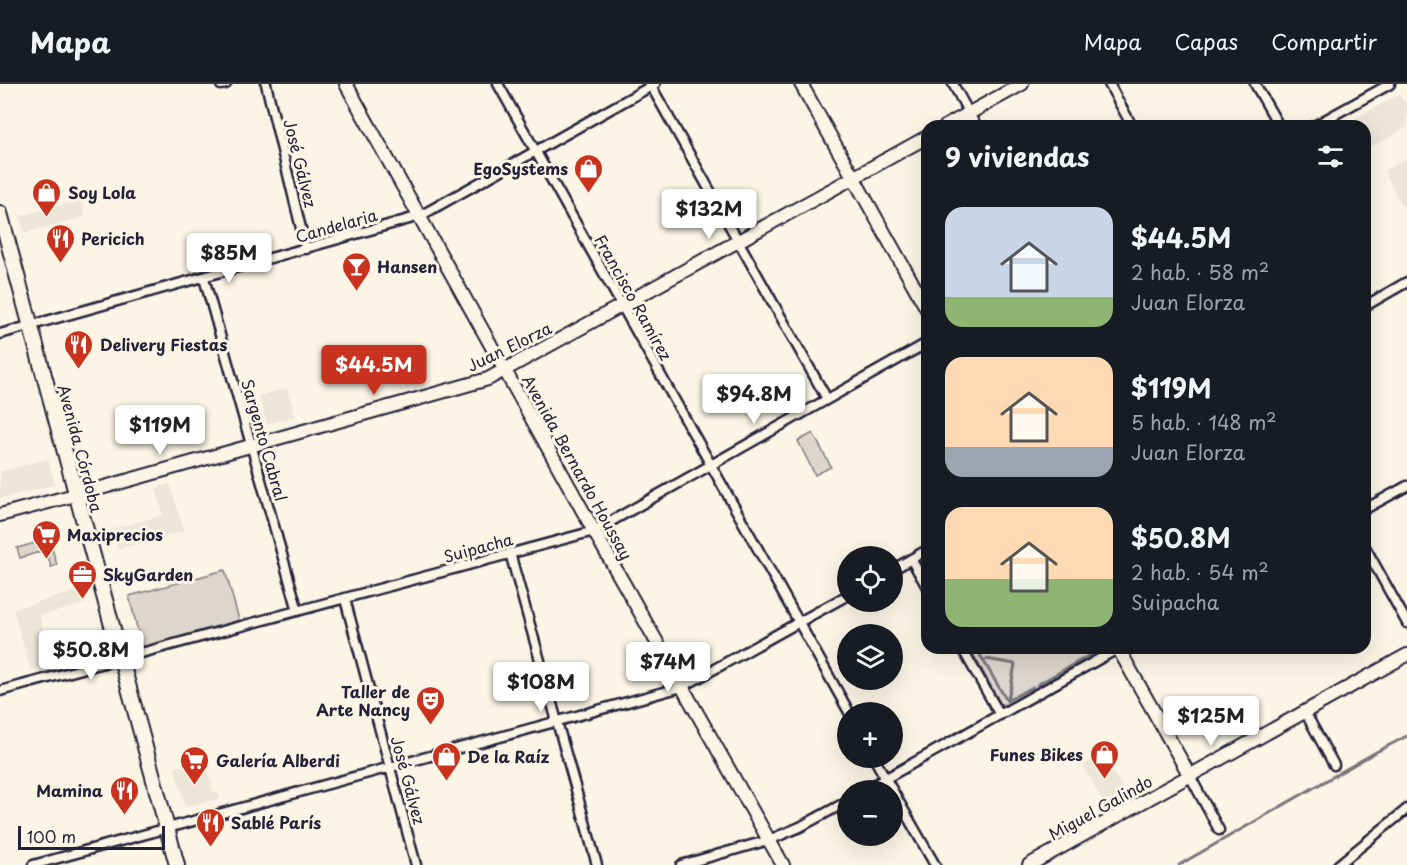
<!DOCTYPE html>
<html lang="es">
<meta charset="utf-8">
<style>
body{margin:0;font-family:"Playpen Sans",sans-serif;background:#242831;color:#f1f3f6;height:100vh;display:flex;flex-direction:column;font-size:22px;white-space:nowrap}
*{box-sizing:border-box;margin:0}
p{font-size:20px;color:#9ea1a6}
.icon{flex:none;width:33px;height:33px;fill:none;stroke:currentColor;stroke-width:2;stroke-linecap:round;stroke-linejoin:round}
.map{position:relative;flex:1;overflow:hidden}
.details{position:absolute;left:921px;top:36px;width:450px;height:534px;display:flex;flex-direction:column;background:#171b24;border-radius:18px;box-shadow:0 6px 24px #0002}
.details>*{flex:none}
.tools{position:absolute;left:837px;top:462px;display:grid;gap:12px}
.tools a{display:grid;place-items:center;width:66px;height:66px;border-radius:50%;background:#171b24;box-shadow:0 6px 24px #0002;font-size:30px}
.scale{position:absolute;left:18px;bottom:15px;width:147px;box-sizing:border-box;padding-left:6px;border:3px solid #22223b;border-top:0;font-size:16px;line-height:21px;white-space:nowrap;color:#22223b;-webkit-text-stroke:4px #fcf5e5;paint-order:stroke}
.price{position:absolute;translate:-50% -51px;padding:0 14px;border-radius:6px;background:#fff;color:#222;font-size:20px;line-height:39px;filter:drop-shadow(0 2px 3px #0008)}
.price::after{content:'';position:absolute;left:50%;top:36px;width:18px;height:14px;margin-left:-9px;background:inherit;clip-path:polygon(0 0,100% 0,50% 100%)}
.price.current{background:#c8321e;color:#fff}
ul{padding:0;list-style:none}
li{display:flex;align-items:center;gap:18px;height:150px;padding:0 24px}
li span{display:grid;place-items:center;flex:none;width:168px;height:120px;border-radius:18px;color:#555}
li>.icon{margin-inline-start:auto}
span .icon{width:72px;height:72px;fill:#fffc;stroke-width:1}
li b{font-size:26px}
h2{display:flex;justify-content:space-between;align-items:center;height:72px;padding:0 24px;font-size:26px}
header{display:flex;align-items:center;gap:36px;box-sizing:border-box;height:84px;padding:0 30px;background:#171b24;border-bottom:2px solid #363941}
header strong{font-size:28px}
nav{display:flex;gap:33px;margin-inline-start:auto;font-size:21px}
.map>svg:first-child{display:block}
.built{fill:#ece5d8}
.green{fill:#dcd6cc;stroke:#7f7c84;stroke-width:1.5}
.lines{fill:none;stroke-linecap:round;stroke-linejoin:round}
.stream{stroke:#78757e;stroke-width:3}
.street-casing{stroke:#22223b;stroke-width:13}
.secondary-casing{stroke:#22223b;stroke-width:16}
.primary-casing{stroke:#22223b;stroke-width:18}
.street{stroke:#fcf5e5;stroke-width:8}
.secondary{stroke:#fcf5e5;stroke-width:12}
.primary{stroke:#fcf5e5;stroke-width:14}
.labels{text-anchor:middle;dominant-baseline:central;stroke-width:6;stroke-linejoin:round;paint-order:stroke}
.street-label{font-size:16px;fill:#22223b;stroke:#fcf5e5}
.poi-label{font-size:16px;font-weight:bold;fill:#22223b;stroke:#fcf5e5;text-anchor:start}
</style>
<header>
<strong>Mapa</strong>
<nav><a>Mapa</a><a>Capas</a><a>Compartir</a></nav>
</header>
<div class="map">
<svg width="1407" height="781" viewBox="0 0 1407 781">
<rect width="100%" height="100%" fill="#fcf5e5"/>
<filter id="ink" filterUnits="userSpaceOnUse"><feTurbulence type="fractalNoise" baseFrequency=".0167" numOctaves="2"/><feDisplacementMap in="SourceGraphic" scale="12" xChannelSelector="R" yChannelSelector="G"/><feConvolveMatrix kernelMatrix="1 2 1 2 8 2 1 2 1" color-interpolation-filters="sRGB"/></filter>
<g filter="url(#ink)">
<path class="built" d="M1398 11 1401 12 1407 22V43L1370 64 1365 54V42H1358L1355 35Z
M1407 74V119L1402 122 1384 87Z
M81 116 85 133 24 149 20 132Z
M287 304 295 332 267 340 259 312Z
M48 375 55 400 0 415V388Z
M170 400 184 447 118 465 113 445 163 431 156 404Z
M84 505 88 519 39 532 53 579 31 586 13 525Z
M1103 670 1125 709 1104 720 1083 681Z
M190 680 192 688 207 684 213 708H218L220 714 186 723 175 684Z"/>
<path class="green" d="M813 349 831 383 815 391 798 357Z
M49 455 57 481 51 483 46 466 20 474 17 464Z
M225 486 239 536 142 563 129 512Z
M970 564H1106L1007 621 1001 620Z"/>
<g class="lines">
<path class="stream" d="M927 474 925 475 927 477
M976 564 1007 617
M986 575 1015 580 1011 603 1007 617
M1037 601 1102 564
M1008 616 1033 603
M1179 781 1376 668 1407 652"/>
<defs>
<path id="street" d="M266 0 306 165
M498 0 849 628
M650 0 827 315
M953 0 976 42
M1109 0 1132 42
M1255 0 1279 42
M221 1 226 0
M1314 42 1390 0
M204 194 298 527
M1365 222 1407 198
M0 250 420 132 655 0
M1365 425 1407 402
M1365 463 1407 539
M510 469 597 781
M911 475 927 503
M892 486 927 466
M345 515 416 781
M962 564 1000 631
M0 607 594 447 927 259
M1305 628 1334 681
M874 674 935 781
M1190 692 1219 746
M865 706 1119 564
M33 781 682 603 848 511
M681 781 769 756 800 743 848 717
M1338 781 1407 725"/>
<path id="secondary" d="M346 0 594 447 783 781
M801 0 927 225
M946 42 1022 0
M0 431 101 404 488 295 927 53
M1118 564 1190 692
M1029 781 1407 571"/>
<path id="primary" d="M0 129 177 781"/>
</defs>
<use href="#street" class="street-casing"/>
<use href="#secondary" class="secondary-casing"/>
<use href="#primary" class="primary-casing"/>
<use href="#street" class="street"/>
<use href="#secondary" class="secondary"/>
<use href="#primary" class="primary"/>
</g>
</g>
<defs>
<symbol id="shop-pin" viewBox="-11 -11 22 30"><path d="M0 17L-7.5 6A9.5 9.5 0 1 1 7.5 6Z" fill="#c8321e" stroke="#fcf5e5"/><path d="M-5-2.5h2.3a2.7 3.5 0 0 1 5.4 0H5L5.5 6h-11ZM-1.5-2.5h3a1.5 2.3 0 0 0-3 0Z" fill="#fff"/></symbol>
<symbol id="restaurant-pin" viewBox="-11 -11 22 30"><path d="M0 17L-7.5 6A9.5 9.5 0 1 1 7.5 6Z" fill="#c8321e" stroke="#fcf5e5"/><path d="M-5-6h1v4h1v-4h1v4h1v-4h1v5L-1.5 .5V6h-2V.5L-5-1ZM5-6V6H3V1.5H1.5Q1.5-4 5-6Z" fill="#fff"/></symbol>
<symbol id="bar-pin" viewBox="-11 -11 22 30"><path d="M0 17L-7.5 6A9.5 9.5 0 1 1 7.5 6Z" fill="#c8321e" stroke="#fcf5e5"/><path d="M-6-5H6L.8 .8V4.5H3.5V6h-7V4.5H-.8V.8Z" fill="#fff"/></symbol>
<symbol id="supermarket-pin" viewBox="-11 -11 22 30"><path d="M0 17L-7.5 6A9.5 9.5 0 1 1 7.5 6Z" fill="#c8321e" stroke="#fcf5e5"/><path d="M-6-5.5h2.5l.6 2H6L4.5 2H-2.5L-4.4-4H-6ZM-1.5 3.2a1.3 1.3 0 1 0 .1 0ZM3 3.2a1.3 1.3 0 1 0 .1 0Z" fill="#fff"/></symbol>
<symbol id="office-pin" viewBox="-11 -11 22 30"><path d="M0 17L-7.5 6A9.5 9.5 0 1 1 7.5 6Z" fill="#c8321e" stroke="#fcf5e5"/><path d="M-6-3h4V-5.5h4V-3h4V5H-6ZM-1-4.5V-3h2v-1.5ZM-6 0V1H6V0Z" fill="#fff"/></symbol>
<symbol id="theatre-pin" viewBox="-11 -11 22 30"><path d="M0 17L-7.5 6A9.5 9.5 0 1 1 7.5 6Z" fill="#c8321e" stroke="#fcf5e5"/><path d="M-5-5.5Q0-4 5-5.5V0Q5 5 0 6Q-5 5-5 0ZM-3.3-2.5H-1v1.5H-3.3ZM1-2.5H3.3v1.5H1ZM-2.8 1Q0 5.5 2.8 1Z" fill="#fff"/></symbol>
</defs>
<g fill-rule="evenodd">
<use href="#shop-pin" x="572" y="68" width="33" height="45"/>
<use href="#shop-pin" x="30" y="92" width="33" height="45"/>
<use href="#restaurant-pin" x="44" y="138" width="33" height="45"/>
<use href="#bar-pin" x="340" y="166" width="33" height="45"/>
<use href="#restaurant-pin" x="62" y="244" width="33" height="45"/>
<use href="#supermarket-pin" x="30" y="434" width="33" height="45"/>
<use href="#office-pin" x="66" y="474" width="33" height="45"/>
<use href="#theatre-pin" x="414" y="600" width="33" height="45"/>
<use href="#shop-pin" x="1088" y="654" width="33" height="45"/>
<use href="#shop-pin" x="430" y="656" width="33" height="45"/>
<use href="#supermarket-pin" x="178" y="660" width="33" height="45"/>
<use href="#restaurant-pin" x="108" y="690" width="33" height="45"/>
<use href="#restaurant-pin" x="194" y="722" width="33" height="45"/>
</g>
<g class="labels">
<g class="street-label">
<text transform="translate(301 79) rotate(76)">José Gálvez</text>
<text transform="translate(336 141) rotate(-16)">Candelaria</text>
<text transform="translate(634 213) rotate(61)">Francisco Ramírez</text>
<text transform="translate(509 262) rotate(-26)">Juan Elorza</text>
<text transform="translate(265 356) rotate(74)">Sargento Cabral</text>
<text transform="translate(81 364) rotate(75)">Avenida Córdoba</text>
<text transform="translate(578 383) rotate(61)">Avenida Bernardo Houssay</text>
<text transform="translate(478 463) rotate(-15)">Suipacha</text>
<text transform="translate(409 696) rotate(75)">José Gálvez</text>
<text transform="translate(1100 723) rotate(-29)">Miguel Galindo</text>
</g>
<g class="poi-label">
<text x="568" y="84" text-anchor="end">EgoSystems</text>
<text x="68" y="108">Soy Lola</text>
<text x="81" y="154">Pericich</text>
<text x="377" y="182">Hansen</text>
<text x="100" y="260">Delivery Fiestas</text>
<text x="67" y="450">Maxiprecios</text>
<text x="103" y="490">SkyGarden</text>
<text x="410" y="607" text-anchor="end">Taller de<tspan x="410" dy="18">Arte Nancy</tspan></text>
<text x="1083" y="670" text-anchor="end">Funes Bikes</text>
<text x="467" y="672">De la Raíz</text>
<text x="216" y="676">Galería Alberdi</text>
<text x="103" y="706" text-anchor="end">Mamina</text>
<text x="231" y="738">Sablé París</text>
</g>
</g>
</svg>
<div class="tools">
<a><svg class="icon" aria-label="locate" viewBox="0 0 24 24"><circle cx="12" cy="12" r="6"/><path d="M12 2v4M12 18v4M2 12h4M18 12h4"/></svg></a>
<a><svg class="icon" aria-label="layers" viewBox="0 0 24 24"><path d="M12 4l9 5-9 5-9-5zM3 14l9 5 9-5"/></svg></a>
<a>+</a>
<a>−</a>
</div>
<div class="scale">100 m</div>
<b class="price" style="left:709px;top:156px">$132M</b>
<b class="price" style="left:229px;top:200px">$85M</b>
<b class="price current" style="left:374px;top:312px">$44.5M</b>
<b class="price" style="left:754px;top:341px">$94.8M</b>
<b class="price" style="left:160px;top:372px">$119M</b>
<b class="price" style="left:91px;top:597px">$50.8M</b>
<b class="price" style="left:668px;top:609px">$74M</b>
<b class="price" style="left:541px;top:629px">$108M</b>
<b class="price" style="left:1211px;top:663px">$125M</b>
<section class="details">
<h2>9 viviendas<svg class="icon" aria-label="filters" viewBox="0 0 24 24"><path d="M4 7h16M4 17h16"/><circle cx="9" cy="7" r="2"/><circle cx="15" cy="17" r="2"/></svg></h2>
<ul>
<li><span style="background:linear-gradient(#c9d6e8 75%,#8fb573 0)"><svg class="icon" aria-label="home" viewBox="0 0 24 24"><path d="M3 11l9-7 9 7M6 9v11h12V9"/></svg></span><div><b>$44.5M</b><p>2 hab. · 58 m²</p><p>Juan Elorza</p></div></li>
<li><span style="background:linear-gradient(#ffd9b3 75%,#9aa5b1 0)"><svg class="icon" aria-label="home" viewBox="0 0 24 24"><path d="M3 11l9-7 9 7M6 9v11h12V9"/></svg></span><div><b>$119M</b><p>5 hab. · 148 m²</p><p>Juan Elorza</p></div></li>
<li><span style="background:linear-gradient(#ffd9b3 60%,#8fb573 0)"><svg class="icon" aria-label="home" viewBox="0 0 24 24"><path d="M3 11l9-7 9 7M6 9v11h12V9"/></svg></span><div><b>$50.8M</b><p>2 hab. · 54 m²</p><p>Suipacha</p></div></li>
</ul>
</section>
</div>
